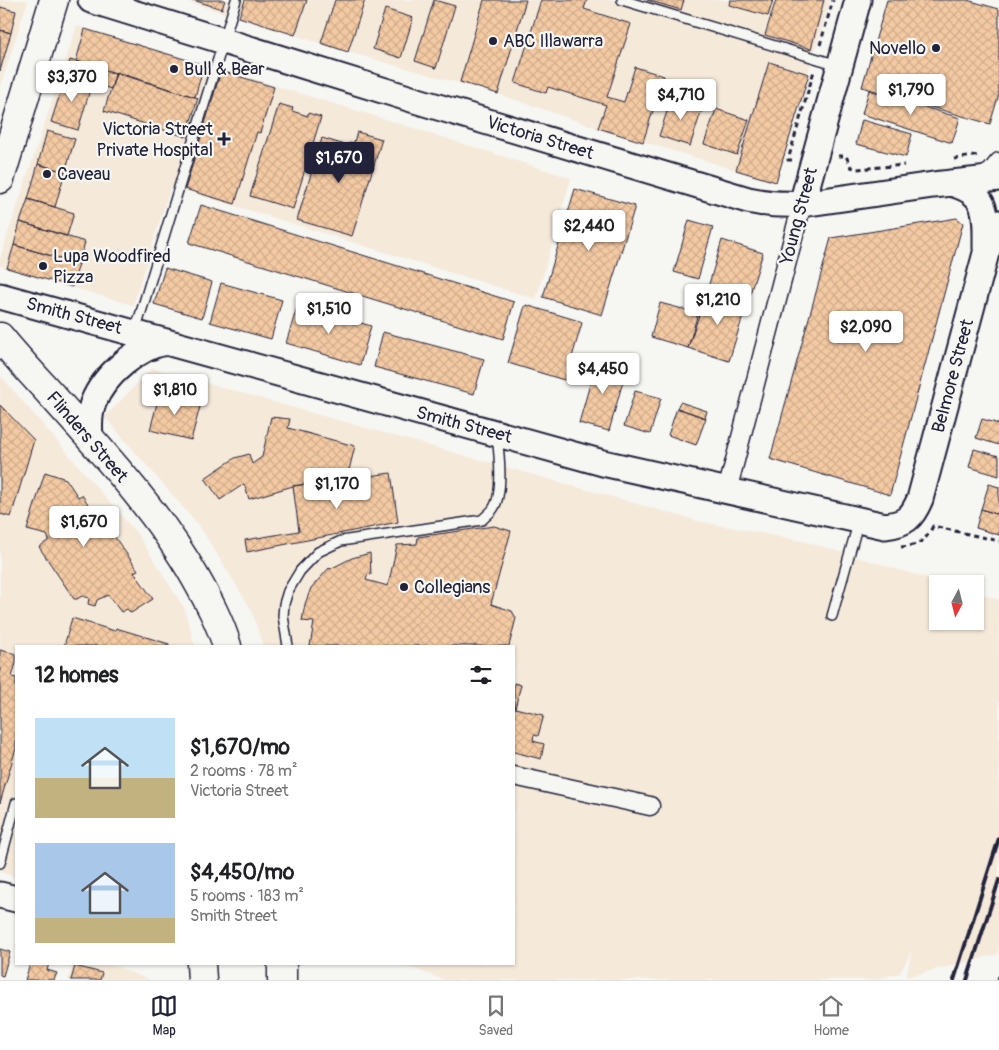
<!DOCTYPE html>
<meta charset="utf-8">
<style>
body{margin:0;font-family:Pangolin,sans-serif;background:#f2f2f2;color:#202124;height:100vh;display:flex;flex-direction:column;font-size:19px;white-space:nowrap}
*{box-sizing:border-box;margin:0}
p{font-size:16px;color:#757577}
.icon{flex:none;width:28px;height:28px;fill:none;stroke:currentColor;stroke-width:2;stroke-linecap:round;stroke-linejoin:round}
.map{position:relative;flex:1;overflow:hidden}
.panel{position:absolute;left:15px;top:645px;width:500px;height:320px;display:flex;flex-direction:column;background:#fff;border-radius:0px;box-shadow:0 1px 4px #0004}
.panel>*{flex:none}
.needle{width:32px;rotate:187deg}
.controls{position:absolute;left:929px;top:575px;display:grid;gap:10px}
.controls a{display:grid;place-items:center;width:55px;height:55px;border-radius:0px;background:#fff;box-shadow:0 1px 4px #0004;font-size:25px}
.price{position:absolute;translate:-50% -42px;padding:0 11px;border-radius:5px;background:#fff;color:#222;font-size:16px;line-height:32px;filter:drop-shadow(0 1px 2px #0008)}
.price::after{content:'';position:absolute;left:50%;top:30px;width:15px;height:11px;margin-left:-8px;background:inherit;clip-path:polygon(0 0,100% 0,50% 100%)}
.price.current{background:#22223b;color:#fff}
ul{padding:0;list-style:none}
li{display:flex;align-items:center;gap:15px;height:125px;padding:0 20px}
li span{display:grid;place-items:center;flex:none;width:140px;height:100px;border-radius:0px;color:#555}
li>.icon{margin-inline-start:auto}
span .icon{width:60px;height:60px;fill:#fffc;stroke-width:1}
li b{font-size:21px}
h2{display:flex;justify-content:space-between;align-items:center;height:60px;padding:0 20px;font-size:21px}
.dock{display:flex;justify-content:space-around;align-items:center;height:70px;border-top:1px solid #e0e0e0;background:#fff;font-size:14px;color:#757577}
.dock a{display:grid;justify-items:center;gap:2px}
.dock .current{color:#22223b}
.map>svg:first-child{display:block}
.built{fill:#f5e9da}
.building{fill:url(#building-cross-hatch);stroke:#22223b}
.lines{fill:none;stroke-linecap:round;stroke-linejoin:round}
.lane-casing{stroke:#22223b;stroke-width:12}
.street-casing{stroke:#22223b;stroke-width:21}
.secondary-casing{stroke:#22223b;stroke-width:29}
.primary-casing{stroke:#22223b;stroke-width:31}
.path{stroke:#22223b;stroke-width:3;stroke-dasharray:5 4;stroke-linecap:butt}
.lane{stroke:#f6f6f2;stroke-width:9}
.street{stroke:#f6f6f2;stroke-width:18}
.secondary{stroke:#f6f6f2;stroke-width:25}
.primary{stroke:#f6f6f2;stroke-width:28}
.rail{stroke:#22223b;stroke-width:4}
.poi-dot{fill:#22223b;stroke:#f6f6f2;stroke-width:2}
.labels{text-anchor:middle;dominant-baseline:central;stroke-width:4.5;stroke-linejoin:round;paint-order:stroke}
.poi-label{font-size:18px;fill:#22223b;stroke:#f6f6f2;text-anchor:start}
.street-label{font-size:18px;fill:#22223b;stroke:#f6f6f2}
</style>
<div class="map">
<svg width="999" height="980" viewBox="0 0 999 980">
<defs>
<pattern id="building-cross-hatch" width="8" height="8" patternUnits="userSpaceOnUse" patternTransform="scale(1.25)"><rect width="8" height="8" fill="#f4caa3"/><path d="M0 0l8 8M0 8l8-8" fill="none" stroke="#d1ad8d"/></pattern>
</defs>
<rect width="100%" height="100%" fill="#f6f6f2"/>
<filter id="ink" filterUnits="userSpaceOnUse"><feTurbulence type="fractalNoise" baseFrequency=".02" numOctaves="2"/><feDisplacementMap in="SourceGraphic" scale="10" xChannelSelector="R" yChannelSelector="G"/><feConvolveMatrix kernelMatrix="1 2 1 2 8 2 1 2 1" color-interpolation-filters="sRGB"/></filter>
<g filter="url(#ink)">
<path class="built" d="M0 0H28L0 87Z
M183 0H830L776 182 598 128 498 94 348 52Z
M77 26 388 120 571 178 536 299 171 186 133 305 0 266V258Z
M152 368 698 521 807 542 946 584H938V621H975V592L999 600V949L998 954 906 977 912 950 900 973 874 980H445L401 964H514V646H263L251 609 200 527 105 417Z
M0 375 138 535 184 608 195 646H16V877L0 872Z
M73 964H109L150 980H68Z"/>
<path class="building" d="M193 0H225L222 9Z
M245 0H307L295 35 239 17Z
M335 0H365L348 52 321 43Z
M434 0 455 6 436 68 415 61Z
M484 0H526L498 94 460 82Z
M541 0H587L584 9 631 24 607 97 624 102 635 67 664 76 643 142 598 128 606 105 548 87 546 93 515 83Z
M647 0H684L681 10Z
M730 0H773L768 16 729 5Z
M776 0H824L811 49 765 35Z
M887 0H967L999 9V94L990 124 862 87Z
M0 7 16 11 11 33 0 30Z
M385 9 413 18 401 58 373 49Z
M85 29 204 65 195 97 76 61Z
M0 30 11 33 0 71Z
M70 60 116 74 111 89 66 75Z
M769 62 809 74 776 182 736 170Z
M221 71 274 87 260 133 257 132 235 204 185 189Z
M116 72 198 98 186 137 104 111Z
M66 75 92 83 78 130 51 122Z
M869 90 960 118 952 143 862 114Z
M672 96 703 106 690 146 659 136Z
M279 104 293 108 292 111 308 116V113L321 117 293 209 250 196Z
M716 109 749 120 737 155 704 144Z
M862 120 912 134 906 157 856 144Z
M47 131 75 139 65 172 38 164Z
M357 132 382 139 352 236 297 220 322 138 345 145 354 142Z
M38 164 65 172 55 207 28 199Z
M575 189 635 206 602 315 543 297Z
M28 199 74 213 67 236 20 222Z
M201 205 514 302 503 339 189 243Z
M957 218 963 223 890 495 770 459 831 238Z
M689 220 713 227 698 279 674 272Z
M20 222 85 242 79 264 14 245Z
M722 240 763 253 747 303 707 291Z
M14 245 79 264 72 287 7 268Z
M165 268 212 282 202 318 154 304Z
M221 283 282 300 271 339 210 322Z
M707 291 747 303 729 361 688 348Z
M660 303 698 313 688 348 651 337Z
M298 304 371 326 360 365 286 343Z
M526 305 576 320 582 323 572 357 578 359V363L575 373 568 372 564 380 508 363 524 309Z
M383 332 484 359 474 394 374 367Z
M597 359 627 367 609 431 579 423Z
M635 391 661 398 650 434 624 426Z
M160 392 201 403 191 440 150 430Z
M680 402 707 411 705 418 677 408Z
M0 405 34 440 11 517 0 514Z
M677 408 706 418 696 445 668 435Z
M271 417 290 419 288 428 355 446 347 478 293 486 249 499 244 484 220 500 205 478 235 458 249 454 252 464 262 457Z
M982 419 999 424V445L976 438Z
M974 449 999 456V476L969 467Z
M45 472 66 479 78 497 82 495 101 524 104 522 138 570 134 572 153 599 131 613 127 609 121 612 108 595 97 600 95 606 88 604 89 598 82 596 77 599H74L39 547 49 540 47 535 27 530Z
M391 473 398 522 247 552 245 540 299 531 293 486Z
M989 484 999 487V515L981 509Z
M981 509 999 515V535L976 528Z
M494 526 511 531 491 604 512 611 516 618 509 646H310L314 622 302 621 305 604 311 588 329 568 330 569 352 558 370 553 371 575 368 574 366 580 388 586 397 545 417 544 418 537Z
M72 618 115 631 116 628 169 644V646H64Z
M0 650 16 654V663L12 677 16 678V748L0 803Z
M514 683 521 685 515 708 544 715 538 736 534 735 533 741 544 744 541 759 514 752Z
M0 949 10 952 3 976 0 975Z
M30 964H49L47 970 57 973 54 980H25Z
M75 966 102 973 100 980H71Z"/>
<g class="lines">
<defs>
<path id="lane" d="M622 0 838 65
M135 332 236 0
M832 616 859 520
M288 646 283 616 284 604 288 591 300 571 318 552 341 541 482 520C486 516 490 513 493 509 504 494 499 452 497 435
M0 863 16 803"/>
<path id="street" d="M977 180 991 172 999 162
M727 491 802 204
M514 776 650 806"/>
<path id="secondary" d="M91 0 408 98 748 200C766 204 783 205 802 204L933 185 999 178
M950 183C989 193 986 213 986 248
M802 204 858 0
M0 296 603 463 885 526C905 524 912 518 920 499L986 253 999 223
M90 438C89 426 89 414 93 403 104 375 138 346 167 342
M0 895 16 899"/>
<path id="primary" d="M0 179 54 0
M0 337C17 358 37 379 55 399 105 455 158 512 195 577 208 600 220 622 227 646
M201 964 202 980
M282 980V964"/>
</defs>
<use href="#lane" class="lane-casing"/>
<use href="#street" class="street-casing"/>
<use href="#secondary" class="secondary-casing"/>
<use href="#primary" class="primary-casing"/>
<path class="path" d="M820 45 833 0
M838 156H846L851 167 857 169 904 165
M954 159 980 155
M792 160H788L814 71
M901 547C919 545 925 542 933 526L999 541
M998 980 999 976"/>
<use href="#lane" class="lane"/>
<use href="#street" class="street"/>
<use href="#secondary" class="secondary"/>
<use href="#primary" class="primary"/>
<path class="rail" d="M954 980 999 838
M967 980 999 880"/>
</g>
</g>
<g class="poi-dot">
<circle cx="493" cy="41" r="5"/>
<circle cx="936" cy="48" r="5"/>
<circle cx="174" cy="69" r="5"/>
<path d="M221.5 131.5h5v5h5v5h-5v5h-5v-5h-5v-5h5z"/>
<circle cx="47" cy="174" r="5"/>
<circle cx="43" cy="266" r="5"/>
<circle cx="404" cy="587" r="5"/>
</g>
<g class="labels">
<g class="poi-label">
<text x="503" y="41">ABC Illawarra</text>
<text x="926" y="48" text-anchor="end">Novello</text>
<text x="184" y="69">Bull &amp; Bear</text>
<text x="213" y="129" text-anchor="end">Victoria Street<tspan x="213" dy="21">Private Hospital</tspan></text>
<text x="57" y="174">Caveau</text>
<text x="53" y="256">Lupa Woodfired<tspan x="53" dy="21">Pizza</tspan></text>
<text x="414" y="587">Collegians</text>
</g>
<g class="street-label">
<text transform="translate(540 138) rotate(17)">Victoria Street</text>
<text transform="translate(799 216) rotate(-75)">Young Street</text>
<text transform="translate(74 316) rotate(15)">Smith Street</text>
<text transform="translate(953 376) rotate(-75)">Belmore Street</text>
<text transform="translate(464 425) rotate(15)">Smith Street</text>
<text transform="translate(87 437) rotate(49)">Flinders Street</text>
</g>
</g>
</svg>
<div class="controls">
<a><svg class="needle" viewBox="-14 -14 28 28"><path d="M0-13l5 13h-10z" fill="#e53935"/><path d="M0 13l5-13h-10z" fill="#757577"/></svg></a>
</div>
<b class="price" style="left:72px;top:103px">$3,370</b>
<b class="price" style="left:911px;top:116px">$1,790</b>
<b class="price" style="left:681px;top:121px">$4,710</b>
<b class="price current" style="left:339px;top:184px">$1,670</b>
<b class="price" style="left:589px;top:252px">$2,440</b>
<b class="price" style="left:718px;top:326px">$1,210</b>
<b class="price" style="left:329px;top:335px">$1,510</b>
<b class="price" style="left:866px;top:353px">$2,090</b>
<b class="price" style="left:603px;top:395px">$4,450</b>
<b class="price" style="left:175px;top:416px">$1,810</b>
<b class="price" style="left:337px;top:510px">$1,170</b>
<b class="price" style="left:84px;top:548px">$1,670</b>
<section class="panel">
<h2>12 homes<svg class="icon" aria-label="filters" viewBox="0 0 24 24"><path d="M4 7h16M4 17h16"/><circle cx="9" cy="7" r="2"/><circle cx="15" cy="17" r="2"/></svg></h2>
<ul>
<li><span style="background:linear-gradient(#bfe0f5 60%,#c2b280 0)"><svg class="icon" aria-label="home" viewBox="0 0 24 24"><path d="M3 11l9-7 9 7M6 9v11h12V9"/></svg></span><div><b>$1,670/mo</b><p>2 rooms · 78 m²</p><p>Victoria Street</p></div></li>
<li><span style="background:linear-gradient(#a9c7e8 75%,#c2b280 0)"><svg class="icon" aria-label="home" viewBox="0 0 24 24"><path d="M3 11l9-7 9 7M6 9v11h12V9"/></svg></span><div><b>$4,450/mo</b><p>5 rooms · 183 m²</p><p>Smith Street</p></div></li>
</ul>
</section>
</div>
<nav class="dock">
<a class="current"><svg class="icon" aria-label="map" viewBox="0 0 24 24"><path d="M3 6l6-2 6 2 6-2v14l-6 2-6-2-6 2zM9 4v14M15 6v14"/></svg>Map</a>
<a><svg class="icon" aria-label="saved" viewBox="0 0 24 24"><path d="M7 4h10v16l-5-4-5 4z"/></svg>Saved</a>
<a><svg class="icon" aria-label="home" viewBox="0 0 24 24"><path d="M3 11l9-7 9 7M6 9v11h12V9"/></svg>Home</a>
</nav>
